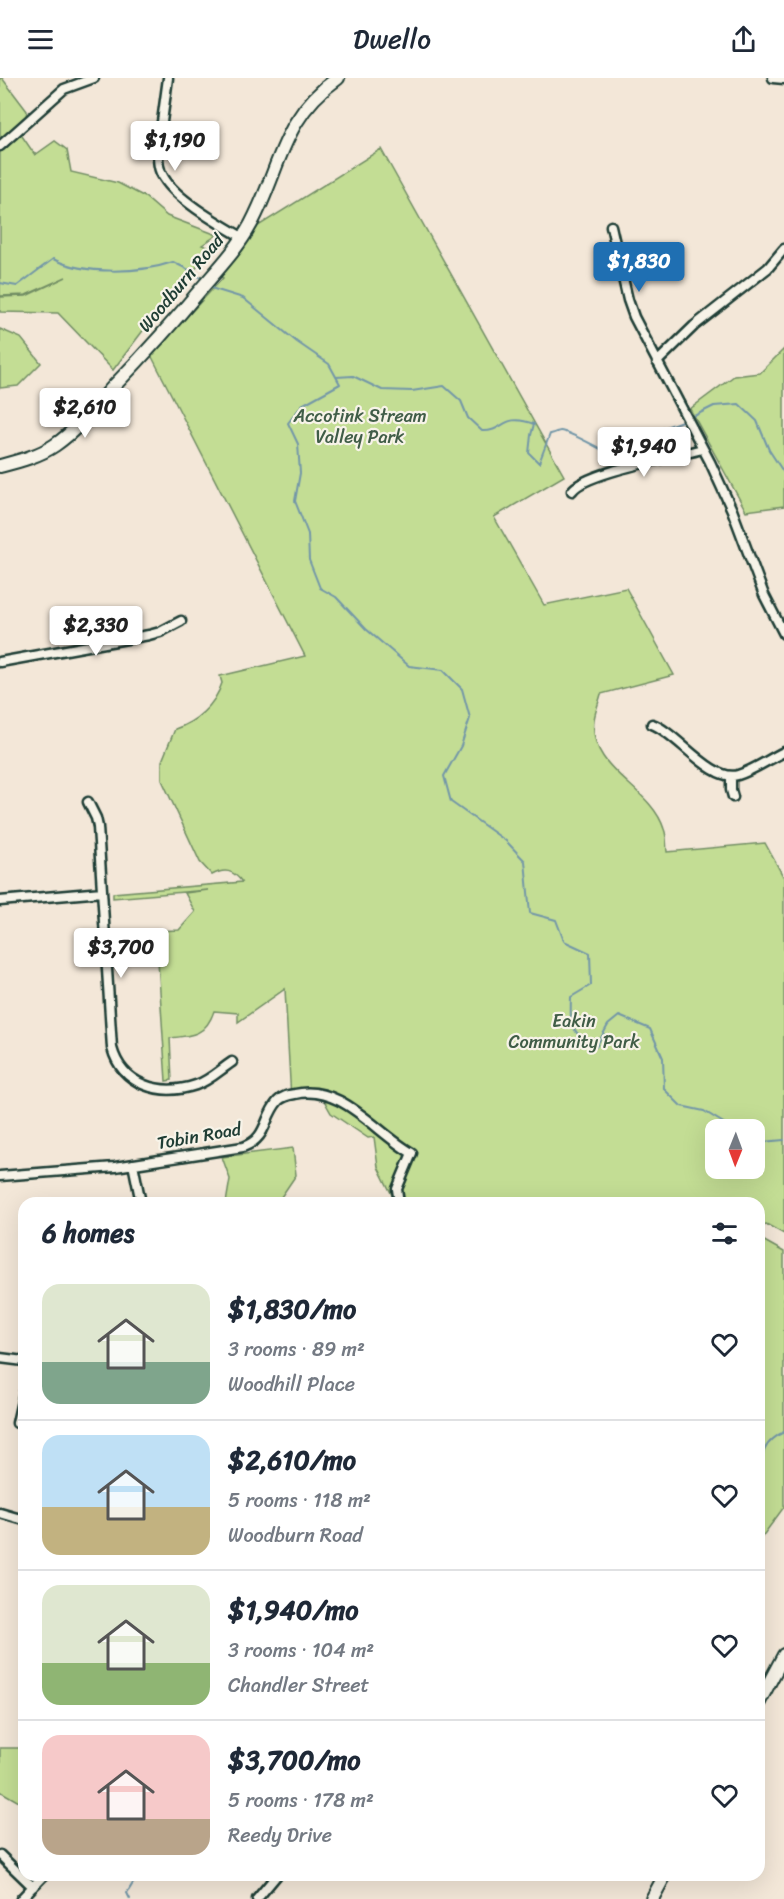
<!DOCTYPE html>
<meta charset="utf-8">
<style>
body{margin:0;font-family:Sriracha,sans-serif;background:#f6f6f7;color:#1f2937;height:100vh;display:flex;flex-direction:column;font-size:22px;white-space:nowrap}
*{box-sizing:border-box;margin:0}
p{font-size:20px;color:#747a83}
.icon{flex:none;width:33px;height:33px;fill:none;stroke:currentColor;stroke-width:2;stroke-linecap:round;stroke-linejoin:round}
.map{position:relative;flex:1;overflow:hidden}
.side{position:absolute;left:18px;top:1119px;width:747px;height:684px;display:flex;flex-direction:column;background:#fff;border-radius:18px;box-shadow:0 6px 24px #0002}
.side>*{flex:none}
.needle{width:39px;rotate:181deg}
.buttons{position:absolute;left:705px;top:1041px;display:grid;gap:12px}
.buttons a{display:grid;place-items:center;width:60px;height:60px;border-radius:12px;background:#fff;box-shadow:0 6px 24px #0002;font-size:30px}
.price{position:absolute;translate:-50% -51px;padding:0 14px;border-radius:6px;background:#fff;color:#222;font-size:20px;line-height:39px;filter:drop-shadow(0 2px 3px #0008)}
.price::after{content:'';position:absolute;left:50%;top:36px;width:18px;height:14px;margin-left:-9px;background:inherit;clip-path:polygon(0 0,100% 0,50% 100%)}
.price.selected{background:#1f6fb2;color:#fff}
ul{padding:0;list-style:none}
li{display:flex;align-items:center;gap:18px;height:150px;padding:0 24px}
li+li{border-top:2px solid #e0e1e3}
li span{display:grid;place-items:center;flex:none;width:168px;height:120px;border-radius:18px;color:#555}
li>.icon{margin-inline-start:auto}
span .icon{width:72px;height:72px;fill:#fffc;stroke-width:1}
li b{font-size:26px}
h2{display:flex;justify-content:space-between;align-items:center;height:72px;padding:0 24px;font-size:26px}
header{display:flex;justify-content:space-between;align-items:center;height:78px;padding:0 24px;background:#fff;font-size:27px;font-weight:600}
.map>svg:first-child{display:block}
.green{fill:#c3dd94;stroke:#718d64;stroke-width:1.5;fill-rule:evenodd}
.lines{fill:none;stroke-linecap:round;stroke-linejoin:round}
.stream{stroke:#7397a8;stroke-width:2}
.street-casing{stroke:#1f3d34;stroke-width:13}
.secondary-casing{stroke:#1f3d34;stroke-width:16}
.street{stroke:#f7f3e8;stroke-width:8}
.secondary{stroke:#f7f3e8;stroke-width:12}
.labels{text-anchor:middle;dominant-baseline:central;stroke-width:4.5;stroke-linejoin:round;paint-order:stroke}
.street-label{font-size:18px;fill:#1f3d34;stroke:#f7f3e8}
.park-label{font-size:18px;fill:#405d47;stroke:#f7f3e8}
</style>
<header><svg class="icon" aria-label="menu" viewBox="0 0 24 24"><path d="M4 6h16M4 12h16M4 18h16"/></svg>Dwello<svg class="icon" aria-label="share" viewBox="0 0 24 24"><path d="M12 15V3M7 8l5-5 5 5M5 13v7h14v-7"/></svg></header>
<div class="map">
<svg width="784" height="1821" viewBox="0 0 784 1821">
<rect width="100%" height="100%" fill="#f3e7d8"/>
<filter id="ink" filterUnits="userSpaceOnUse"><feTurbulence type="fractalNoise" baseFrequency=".0167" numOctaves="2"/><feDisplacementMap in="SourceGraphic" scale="12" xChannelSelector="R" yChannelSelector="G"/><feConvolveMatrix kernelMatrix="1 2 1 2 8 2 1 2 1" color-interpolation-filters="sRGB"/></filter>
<g filter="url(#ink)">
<path class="green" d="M0 0H2L27 33 22 58 35 77 55 63 67 72 71 94 118 105 145 119 167 138 217 157 202 167 213 171 161 229 113 292 58 235 0 234V219L26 218 66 199 26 217 0 218Z
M381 71 564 398 494 439 544 527 626 510 674 597 601 616C599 624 595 634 594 642 588 693 651 708 664 751 667 758 666 766 667 774L765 765 784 800V1156L766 1146 759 1153V1125H396L378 1089 374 1059 368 1060 331 1035 322 1019 291 1021 285 911 238 944V935L214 933C206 957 193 958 170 960L172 1002 166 1003 156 853 179 852 195 834 185 815 208 812 113 820V815L242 804C233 792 225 790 212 797L200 784 162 702V683L175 651C196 644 215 627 222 605L220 598 305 578 151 277 223 200 219 198 240 174 258 148ZM716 1052H754V1090H716Z
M0 251 21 260 41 285 18 308 0 310Z
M784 271V428L746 433 690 331 734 298 760 295Z
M293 1070 296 1097 277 1125H226L230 1101 222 1079Z
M759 1160 784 1174V1429L759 1463Z
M0 1670H24V1727L0 1713Z"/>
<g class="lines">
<path class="stream" d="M0 205 17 208 53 181C84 197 141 195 173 184L193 194 203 202
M210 207 214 211 243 220 297 264 329 286 340 306 302 327 288 345 298 366 300 395 295 423 308 456 309 482 320 510 336 519 366 551 409 588 443 592 462 611 470 640 461 668 444 698 451 724 506 763 525 783 530 835 556 842 564 863 590 875 591 907 571 919C570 947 570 955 596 969L608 947 619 938 650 951 663 980 664 1011 681 1028 704 1033 735 1052
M336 299 353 298 382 312 412 313 444 308 461 323 468 340 482 353C505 354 502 334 534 346L531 357 529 375 539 385 550 356C551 356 559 353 560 353 570 353 599 371 611 376L628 363 682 343
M692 339 714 328 739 326 757 343 769 372 784 395
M754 1060 762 1064 784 1062
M759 1384C764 1379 762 1376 765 1371 768 1364 777 1357 784 1354
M130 1821 127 1815 135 1802 131 1797"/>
<defs>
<path id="street" d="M168 0 158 73C158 83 158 92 164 100 177 122 220 146 242 159
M773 0 784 1
M0 68 64 11 94 0
M611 148 628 222 634 239 710 384 732 432 764 517 784 556
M657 284 694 248 768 190 784 171
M572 413C585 394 676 379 702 371
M0 584 149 557 160 554 181 543
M652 646C676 654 712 705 738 697 754 692 769 681 784 674
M731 698V712L733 719
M88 724 96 740 98 749 112 970C122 1007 160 1019 196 1007 209 1003 220 992 232 984
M0 823 102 814
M133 1086 141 1125
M0 1098 115 1089 243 1069C268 1060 263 1040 278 1023 283 1018 288 1017 295 1016 341 1005 376 1055 412 1075L397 1111 399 1125
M0 1280 24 1283
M17 1345 24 1314
M0 1435 24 1442
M0 1777 33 1809
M21 1821 44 1797
M257 1821 277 1797"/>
<path id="secondary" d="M0 388C19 383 39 378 55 367 77 352 95 329 113 309 144 277 173 245 201 211 219 190 238 170 251 146 281 90 281 40 338 0
M759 1624 784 1577
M652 1821 665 1797"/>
</defs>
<use href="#street" class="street-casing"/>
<use href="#secondary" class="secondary-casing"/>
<use href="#street" class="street"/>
<use href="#secondary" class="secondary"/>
</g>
</g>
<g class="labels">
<g class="street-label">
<text transform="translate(181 205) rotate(-50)">Woodburn Road</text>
<text transform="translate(199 1058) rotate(-10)">Tobin Road</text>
</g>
<g class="park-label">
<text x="360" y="338">Accotink Stream<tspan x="360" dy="21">Valley Park</tspan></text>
<text x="574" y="943">Eakin<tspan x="574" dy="21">Community Park</tspan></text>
</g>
</g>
</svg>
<div class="buttons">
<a><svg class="needle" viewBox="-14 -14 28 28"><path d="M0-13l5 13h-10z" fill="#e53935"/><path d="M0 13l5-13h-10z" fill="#747a83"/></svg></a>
</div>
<b class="price" style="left:175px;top:94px">$1,190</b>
<b class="price selected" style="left:639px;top:215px">$1,830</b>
<b class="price" style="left:85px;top:361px">$2,610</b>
<b class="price" style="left:644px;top:400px">$1,940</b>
<b class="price" style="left:96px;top:579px">$2,330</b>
<b class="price" style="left:121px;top:901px">$3,700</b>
<section class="side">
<h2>6 homes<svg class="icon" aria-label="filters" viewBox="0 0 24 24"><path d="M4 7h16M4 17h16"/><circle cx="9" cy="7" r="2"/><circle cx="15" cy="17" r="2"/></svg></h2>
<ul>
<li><span style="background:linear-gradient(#dfe7d0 65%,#7fa58c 0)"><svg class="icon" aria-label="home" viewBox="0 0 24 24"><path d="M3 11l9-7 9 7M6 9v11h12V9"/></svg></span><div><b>$1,830/mo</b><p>3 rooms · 89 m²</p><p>Woodhill Place</p></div><svg class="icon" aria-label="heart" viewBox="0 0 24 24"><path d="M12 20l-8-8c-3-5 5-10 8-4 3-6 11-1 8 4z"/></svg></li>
<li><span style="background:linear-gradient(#bfe0f5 60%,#c2b280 0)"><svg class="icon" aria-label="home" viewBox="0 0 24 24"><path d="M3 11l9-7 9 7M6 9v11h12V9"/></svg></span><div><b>$2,610/mo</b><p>5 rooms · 118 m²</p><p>Woodburn Road</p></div><svg class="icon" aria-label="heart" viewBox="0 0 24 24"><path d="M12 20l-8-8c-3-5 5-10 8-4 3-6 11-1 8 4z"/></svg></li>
<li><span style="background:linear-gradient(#dfe7d0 65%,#8fb573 0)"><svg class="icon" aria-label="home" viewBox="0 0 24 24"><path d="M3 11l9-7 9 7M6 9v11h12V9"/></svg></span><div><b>$1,940/mo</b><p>3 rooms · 104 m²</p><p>Chandler Street</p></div><svg class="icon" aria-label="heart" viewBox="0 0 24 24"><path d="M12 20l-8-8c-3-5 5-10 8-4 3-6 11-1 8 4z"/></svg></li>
<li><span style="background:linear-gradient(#f6c9c9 70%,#b9a48a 0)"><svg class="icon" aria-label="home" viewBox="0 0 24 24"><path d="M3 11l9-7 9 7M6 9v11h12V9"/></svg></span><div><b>$3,700/mo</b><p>5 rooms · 178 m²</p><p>Reedy Drive</p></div><svg class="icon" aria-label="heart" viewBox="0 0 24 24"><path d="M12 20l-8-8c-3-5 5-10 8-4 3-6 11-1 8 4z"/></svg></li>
</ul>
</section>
</div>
